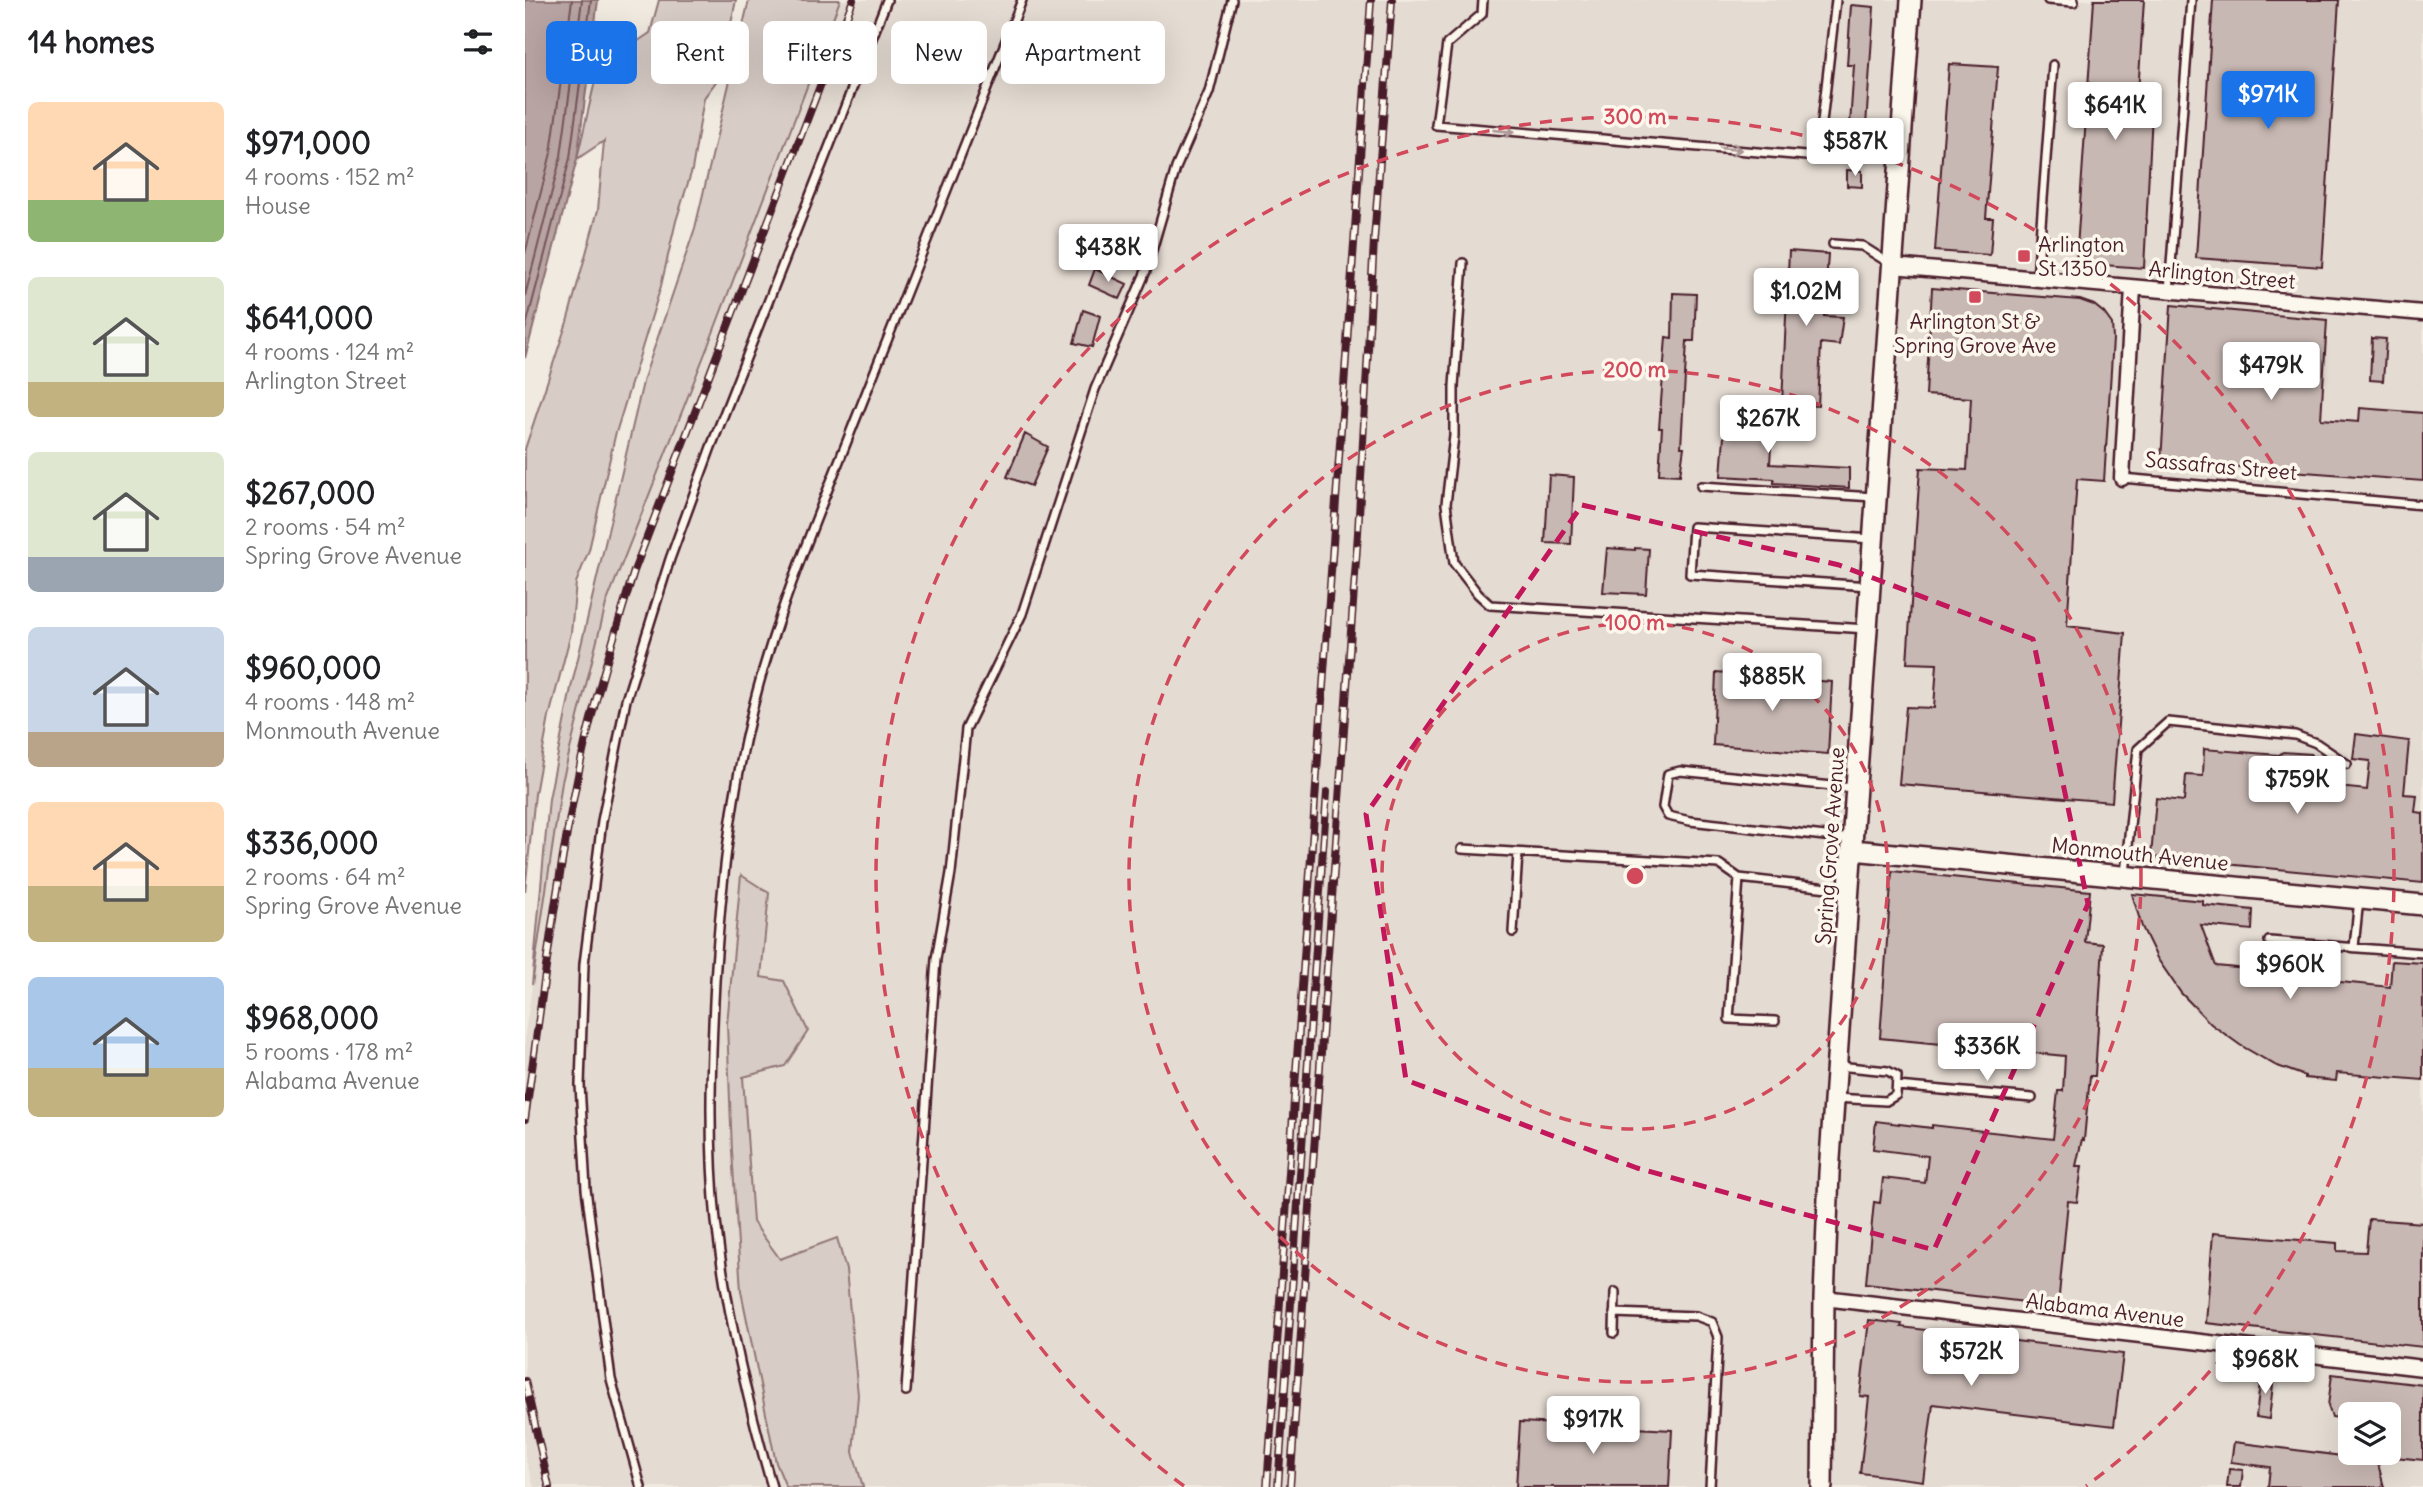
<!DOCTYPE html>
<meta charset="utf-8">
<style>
body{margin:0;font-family:Delius,sans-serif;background:#f2f2f2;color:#202124;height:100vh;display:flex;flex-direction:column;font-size:26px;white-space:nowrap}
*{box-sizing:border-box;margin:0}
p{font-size:23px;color:#757577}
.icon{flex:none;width:38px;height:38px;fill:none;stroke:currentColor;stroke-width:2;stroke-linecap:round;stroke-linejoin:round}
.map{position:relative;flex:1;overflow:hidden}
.details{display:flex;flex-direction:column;background:#fff;width:525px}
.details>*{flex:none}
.guide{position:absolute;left:21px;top:21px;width:665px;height:63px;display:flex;gap:14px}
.buttons{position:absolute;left:1813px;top:1402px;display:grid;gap:14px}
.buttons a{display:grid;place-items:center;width:63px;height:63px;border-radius:10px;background:#fff;box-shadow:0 7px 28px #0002;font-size:35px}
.price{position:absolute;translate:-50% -60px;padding:0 16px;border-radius:7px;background:#fff;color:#222;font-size:23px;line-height:46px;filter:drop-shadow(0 2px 4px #0008)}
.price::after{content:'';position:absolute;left:50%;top:42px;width:21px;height:16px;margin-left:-10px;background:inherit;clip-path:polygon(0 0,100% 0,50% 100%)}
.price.selected{background:#1a73e8;color:#fff}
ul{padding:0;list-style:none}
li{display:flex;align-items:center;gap:21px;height:175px;padding:0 28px}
li span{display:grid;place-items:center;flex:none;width:196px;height:140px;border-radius:10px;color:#555}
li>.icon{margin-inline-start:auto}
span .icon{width:84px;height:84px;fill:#fffc;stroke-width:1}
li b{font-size:30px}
h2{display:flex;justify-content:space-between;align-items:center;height:84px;padding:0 28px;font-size:30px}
.pill{padding:0 24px;border-radius:10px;background:#fff;box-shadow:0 7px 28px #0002;font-size:24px;line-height:63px}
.pill.selected{background:#1a73e8;color:#fff}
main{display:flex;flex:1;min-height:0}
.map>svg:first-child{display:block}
.built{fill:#e4dbd2;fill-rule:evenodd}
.green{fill:#d8ccc6;stroke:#917678;stroke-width:2}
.water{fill:#b8a4a2;stroke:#8c6f72;stroke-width:2}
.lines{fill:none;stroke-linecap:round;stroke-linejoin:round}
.shore{stroke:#76545b;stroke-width:2}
.building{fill:#c8b8b3;stroke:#4a1f2b;stroke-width:2}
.lane-casing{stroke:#4a1f2b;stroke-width:12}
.street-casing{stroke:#4a1f2b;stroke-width:19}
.secondary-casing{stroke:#4a1f2b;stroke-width:24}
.lane{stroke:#fbf7ec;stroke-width:7}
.street{stroke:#fbf7ec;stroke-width:14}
.secondary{stroke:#fbf7ec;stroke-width:19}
.rail-casing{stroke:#4a1f2b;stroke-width:8}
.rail{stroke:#fbf7ec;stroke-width:5;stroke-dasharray:16;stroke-linecap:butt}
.oneway{stroke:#ab9695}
.marked{fill:none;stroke:#c2185b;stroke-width:5;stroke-dasharray:14 9;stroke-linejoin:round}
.ring{fill:none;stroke:#d1495b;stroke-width:3.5;stroke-dasharray:12 9}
.poi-dot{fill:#d1495b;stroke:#fbf7ec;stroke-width:2.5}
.labels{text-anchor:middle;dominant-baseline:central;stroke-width:7;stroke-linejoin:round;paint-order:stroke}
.poi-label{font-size:21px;fill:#4a1f2b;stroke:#fbf7ec;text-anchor:start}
.street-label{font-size:21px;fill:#4a1f2b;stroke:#fbf7ec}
.centre{fill:#d1495b;stroke:#fbf7ec;stroke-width:3.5}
.ring-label{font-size:21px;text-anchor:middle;font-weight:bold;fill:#d1495b;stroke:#fbf7ec;stroke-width:7;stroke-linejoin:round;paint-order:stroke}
</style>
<main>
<section class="details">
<h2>14 homes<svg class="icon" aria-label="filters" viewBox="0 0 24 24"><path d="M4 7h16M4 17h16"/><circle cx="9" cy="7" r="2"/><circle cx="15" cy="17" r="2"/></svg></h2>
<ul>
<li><span style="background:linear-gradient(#ffd9b3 70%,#8fb573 0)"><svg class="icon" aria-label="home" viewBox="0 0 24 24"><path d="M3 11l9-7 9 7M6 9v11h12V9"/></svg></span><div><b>$971,000</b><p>4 rooms · 152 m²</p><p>House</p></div></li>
<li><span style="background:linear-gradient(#dfe7d0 75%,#c2b280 0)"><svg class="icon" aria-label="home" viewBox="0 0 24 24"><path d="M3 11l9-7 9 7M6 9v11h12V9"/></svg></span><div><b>$641,000</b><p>4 rooms · 124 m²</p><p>Arlington Street</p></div></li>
<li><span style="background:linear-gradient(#dfe7d0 75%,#9aa5b1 0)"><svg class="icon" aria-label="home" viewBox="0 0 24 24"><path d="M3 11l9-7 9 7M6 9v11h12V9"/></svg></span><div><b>$267,000</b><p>2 rooms · 54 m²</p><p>Spring Grove Avenue</p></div></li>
<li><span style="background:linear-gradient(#c9d6e8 75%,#b9a48a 0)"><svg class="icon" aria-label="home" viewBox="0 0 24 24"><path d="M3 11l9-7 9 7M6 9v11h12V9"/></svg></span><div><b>$960,000</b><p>4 rooms · 148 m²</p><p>Monmouth Avenue</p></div></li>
<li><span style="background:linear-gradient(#ffd9b3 60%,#c2b280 0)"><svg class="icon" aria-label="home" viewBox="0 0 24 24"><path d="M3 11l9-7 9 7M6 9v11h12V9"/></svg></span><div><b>$336,000</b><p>2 rooms · 64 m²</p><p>Spring Grove Avenue</p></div></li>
<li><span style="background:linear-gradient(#a9c7e8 65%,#c2b280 0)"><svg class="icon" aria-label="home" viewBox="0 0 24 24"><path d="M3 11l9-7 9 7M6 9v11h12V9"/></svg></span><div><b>$968,000</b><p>5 rooms · 178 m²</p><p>Alabama Avenue</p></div></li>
</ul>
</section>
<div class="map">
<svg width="1898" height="1487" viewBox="0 0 1898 1487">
<rect width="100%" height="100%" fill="#f0eae0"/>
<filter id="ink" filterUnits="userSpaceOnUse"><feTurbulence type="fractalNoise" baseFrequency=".0143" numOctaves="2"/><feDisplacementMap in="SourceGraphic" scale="14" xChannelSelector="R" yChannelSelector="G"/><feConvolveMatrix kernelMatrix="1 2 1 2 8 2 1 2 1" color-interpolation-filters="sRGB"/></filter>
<g filter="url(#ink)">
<path class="built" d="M315 0H1898V1487H9L0 1457V1034L37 782 54 704 81 604 188 333ZM1825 1414H1864V1452H1825Z"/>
<path class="green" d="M134 0H211L195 76 179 98 167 170 151 221 136 286 90 436 64 550 51 583 46 633 24 717 10 794 0 892V449L42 322 73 210 79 141 52 159 73 68 125 33Z
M224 0H315L188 333 81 604 37 782 7 985 24 799 46 688 119 378 170 228Z
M216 875 244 893 236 977 259 981 283 1031 260 1066 218 1077 228 1222 255 1259 312 1238 321 1270 333 1395 328 1452 338 1487H261L251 1463 216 1291 207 1151 202 1024Z"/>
<path class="water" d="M0 0H73L52 159 0 358Z"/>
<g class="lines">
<path class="shore" d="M0 254 26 153 47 0
M0 296 36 156 57 0
M0 330 45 158 66 0"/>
</g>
<path class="building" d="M1569 0H1619L1612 109 1627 112 1619 268 1551 263Z
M1688 0H1814L1797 267 1671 258Z
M1326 5 1349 7 1341 126 1325 125 1329 65H1322Z
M1424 64 1473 67 1461 218H1468L1465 255 1410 251Z
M1322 170 1337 171V187L1322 186Z
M1264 251 1303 254 1299 316 1318 317 1314 345 1296 343 1293 406 1257 404Z
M570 269 602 284 595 299 564 285Z
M1407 288 1555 300 1569 305 1579 313 1587 324 1588 339 1579 481 1552 479 1542 626 1600 633 1587 802 1374 784 1381 707 1409 708 1412 664 1382 663 1395 468 1442 470 1446 398 1401 395Z
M1148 293 1171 294 1169 341H1162L1156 447H1159L1155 475 1134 474 1137 428H1134L1141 337 1147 338Z
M1646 305 1802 320 1796 419 1834 422 1835 408 1898 413V481L1636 461Z
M558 310 575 316 567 347 549 343Z
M1847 338 1861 339 1858 381 1845 380Z
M1201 410 1248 413 1245 464 1324 468V488L1249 483V479L1196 476Z
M500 434 523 447 506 486 482 477Z
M1024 475 1049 477 1046 544 1020 543Z
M1082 548 1110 550V548L1124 549 1121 594 1078 592Z
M1191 672 1307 682 1303 754 1188 745Z
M1831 734 1884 741 1879 794 1892 795 1890 812 1898 813V883L1626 857 1631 798 1659 801 1661 775 1678 776 1679 749 1754 755 1758 752 1786 754 1783 784 1842 790 1845 761 1828 759Z
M1367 871 1565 891 1560 942 1578 944 1570 1076H1565L1559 1140 1557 1139 1551 1166H1557L1552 1202 1543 1201 1533 1306 1341 1283 1349 1202 1355 1203 1358 1178 1400 1183 1403 1156 1348 1149 1351 1121 1407 1128V1125L1528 1139 1533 1091H1538L1540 1056 1355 1038Z
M1607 894 1678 901V905L1728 910 1727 930 1676 925 1691 966 1785 975V979L1865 987 1867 961 1898 963V1080L1812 1073 1811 1081 1780 1078V1076L1750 1065 1715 1045 1686 1024 1656 993 1632 958 1617 927Z
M1844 1219 1898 1223V1347L1681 1323 1688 1233 1812 1243V1251L1841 1252Z
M1344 1320 1377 1324 1376 1327 1598 1354 1589 1426 1408 1404 1398 1481 1335 1473 1344 1397 1335 1396Z
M1736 1374 1749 1376 1744 1419 1731 1417Z
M1807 1374 1898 1385V1460L1870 1457 1875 1414H1825V1419L1807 1417 1803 1406Z
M995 1422 1147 1430 1144 1487H991Z
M1709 1442 1817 1456V1452H1850L1859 1487H1743L1745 1467 1706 1462Z
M1704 1469 1718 1470 1716 1487H1702Z"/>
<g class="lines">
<defs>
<path id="lane" d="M958 0 957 14 922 44 911 125 1293 157 1311 0
M1523 0 1549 2V0
M1308 244 1337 246 1364 263
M938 263 929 386V436L921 504 929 563 953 594 965 605 1342 629
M1512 279 1528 65
M1644 291 1666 0
M1597 478 1898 505
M1176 486 1349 497
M1344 586 1165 574 1168 527 1348 539
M1327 839 1165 821 1143 816 1138 807 1143 774 1155 771 1328 788
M937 849 1194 864 1214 878 1321 890
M1600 874 1613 749 1643 722 1770 735 1791 743 1822 764
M1214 878 1204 1019 1250 1021
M988 932 993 853
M1744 941 1898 953
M1829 947 1834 899
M1372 1086 1507 1098
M1310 1098 1361 1101 1371 1095 1372 1076 1363 1071 1313 1066
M1089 1313 1171 1316 1187 1322 1193 1337 1185 1487
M1089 1333 1090 1292
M381 1391 411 959 426 873 441 729 497 614 570 389 621 271 651 168 684 92 707 0
M116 1487 86 1379 61 1189 55 1085 59 964 77 821 101 700 145 559 186 447 362 0
M247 1487C222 1400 201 1311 191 1221 183 1141 186 1060 190 981 196 890 205 800 227 711 251 613 291 520 328 426 384 284 442 142 497 0"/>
<path id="street" d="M1368 266 1898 313
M1597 478 1608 288
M1299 1298 1898 1368"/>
<path id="secondary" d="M1328 850 1898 905
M1297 1487 1299 1298 1304 1173 1386 0"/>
</defs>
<use href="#lane" class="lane-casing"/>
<use href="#street" class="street-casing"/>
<use href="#secondary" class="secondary-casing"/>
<use href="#lane" class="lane"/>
<use href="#street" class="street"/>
<use href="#secondary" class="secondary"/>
<defs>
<path id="rail" d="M0 1119C17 999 31 879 56 761 70 697 90 634 109 571L328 0
M0 1381 24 1487
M742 1487 846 0
M753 1487 802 792
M765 1487 833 533 849 240 867 0"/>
</defs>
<use href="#rail" class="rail-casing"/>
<use href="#rail" class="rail"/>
</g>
<defs><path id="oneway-shaft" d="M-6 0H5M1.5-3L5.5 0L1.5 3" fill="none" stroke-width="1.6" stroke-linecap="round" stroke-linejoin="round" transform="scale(1.75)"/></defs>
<g class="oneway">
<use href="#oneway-shaft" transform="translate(979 131) rotate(5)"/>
<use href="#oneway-shaft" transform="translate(1206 149) rotate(5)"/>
</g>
</g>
<path class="marked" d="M1057 505 1314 565 1508 639 1563 904 1409 1250 1112 1168 881 1080 841 814Z"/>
<g class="ring">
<circle cx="1110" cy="876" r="253"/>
<circle cx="1110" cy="876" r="506"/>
<path d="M659 1486A759 759 0 1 1 1561 1486"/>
</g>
<g class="poi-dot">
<rect x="1492" y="249" width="14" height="14" rx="3.5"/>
<rect x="1443" y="290" width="14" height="14" rx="3.5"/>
</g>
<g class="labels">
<g class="poi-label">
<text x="1513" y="244">Arlington<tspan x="1513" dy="24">St 1350</tspan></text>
<text x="1450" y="321" text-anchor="middle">Arlington St &amp;<tspan x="1450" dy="24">Spring Grove Ave</tspan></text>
</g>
<g class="street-label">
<text transform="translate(1697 275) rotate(5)">Arlington Street</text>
<text transform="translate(1696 466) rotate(5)">Sassafras Street</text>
<text transform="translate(1305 846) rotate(-86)">Spring Grove Avenue</text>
<text transform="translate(1615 854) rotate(6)">Monmouth Avenue</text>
<text transform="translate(1580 1310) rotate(7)">Alabama Avenue</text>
</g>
</g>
<circle cx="1110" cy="876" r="10" class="centre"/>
<g class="ring-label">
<text x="1110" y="124">300 m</text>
<text x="1110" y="377">200 m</text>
<text x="1110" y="630">100 m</text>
</g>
</svg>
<div class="buttons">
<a><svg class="icon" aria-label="layers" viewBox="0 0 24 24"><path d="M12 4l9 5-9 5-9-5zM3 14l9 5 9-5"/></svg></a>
</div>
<b class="price selected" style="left:1743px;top:131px">$971K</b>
<b class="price" style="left:1590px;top:142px">$641K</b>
<b class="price" style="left:1330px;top:178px">$587K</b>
<b class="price" style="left:583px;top:284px">$438K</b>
<b class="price" style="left:1281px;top:328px">$1.02M</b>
<b class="price" style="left:1746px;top:402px">$479K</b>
<b class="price" style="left:1243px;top:455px">$267K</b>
<b class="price" style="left:1247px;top:713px">$885K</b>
<b class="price" style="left:1772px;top:816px">$759K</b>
<b class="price" style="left:1765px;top:1001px">$960K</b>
<b class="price" style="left:1462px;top:1083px">$336K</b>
<b class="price" style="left:1446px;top:1388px">$572K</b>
<b class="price" style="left:1740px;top:1396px">$968K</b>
<b class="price" style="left:1068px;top:1456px">$917K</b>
<div class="guide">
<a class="pill selected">Buy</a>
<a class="pill">Rent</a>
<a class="pill">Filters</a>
<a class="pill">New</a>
<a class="pill">Apartment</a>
</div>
</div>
</main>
